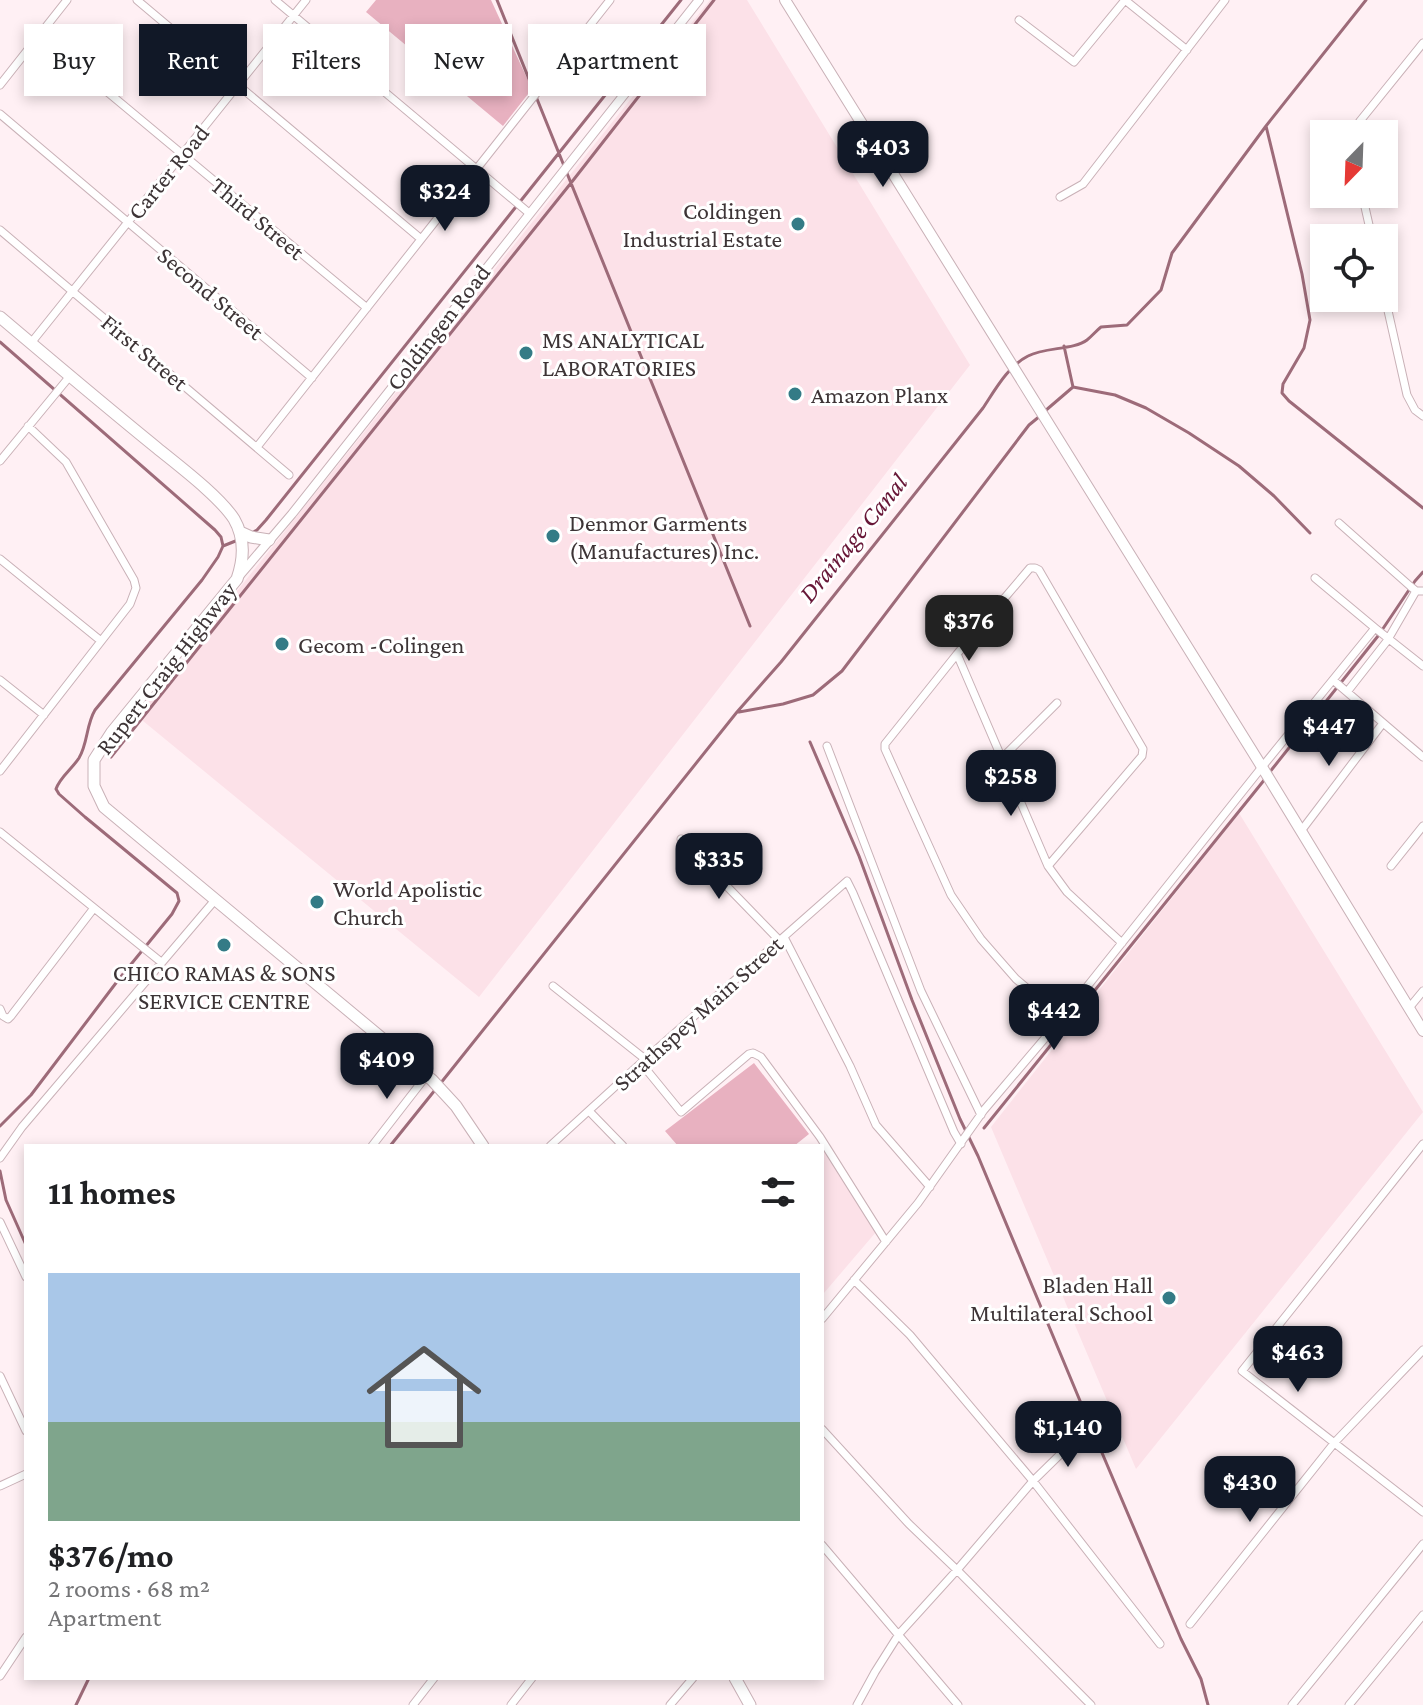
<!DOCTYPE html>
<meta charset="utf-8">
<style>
body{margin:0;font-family:"Crimson Pro",serif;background:#f2f2f2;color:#202124;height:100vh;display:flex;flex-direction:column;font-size:30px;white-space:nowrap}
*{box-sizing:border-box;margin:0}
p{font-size:26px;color:#757577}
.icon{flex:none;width:44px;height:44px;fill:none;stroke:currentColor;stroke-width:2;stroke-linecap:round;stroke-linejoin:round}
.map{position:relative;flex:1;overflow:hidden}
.panel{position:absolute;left:24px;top:1144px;width:800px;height:536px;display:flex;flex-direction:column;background:#fff;border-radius:0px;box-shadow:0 4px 12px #0003}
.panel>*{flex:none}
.banner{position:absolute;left:24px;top:24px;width:800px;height:72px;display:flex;gap:16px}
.needle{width:52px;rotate:203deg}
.fabs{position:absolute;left:1310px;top:120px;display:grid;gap:16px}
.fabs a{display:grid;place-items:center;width:88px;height:88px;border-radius:0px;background:#fff;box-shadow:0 4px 12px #0003;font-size:40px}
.price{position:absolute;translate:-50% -68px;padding:0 18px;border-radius:16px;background:#111827;color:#fff;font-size:26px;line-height:52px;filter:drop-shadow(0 2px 4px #0008)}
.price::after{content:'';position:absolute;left:50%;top:48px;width:24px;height:18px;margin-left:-12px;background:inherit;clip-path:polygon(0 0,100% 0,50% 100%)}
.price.active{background:#222;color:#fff}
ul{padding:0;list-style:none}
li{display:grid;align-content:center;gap:16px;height:424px;padding:0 24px}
li span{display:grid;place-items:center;height:248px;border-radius:0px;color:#555}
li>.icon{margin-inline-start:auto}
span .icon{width:144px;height:144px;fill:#fffc;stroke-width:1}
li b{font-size:34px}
h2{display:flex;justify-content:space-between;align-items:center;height:96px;padding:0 24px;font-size:34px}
.pill{padding:0 28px;border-radius:0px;background:#fff;box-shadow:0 4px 12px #0003;font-size:28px;line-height:72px}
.pill.active{background:#111827;color:#fff}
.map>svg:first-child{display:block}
.built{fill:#fce1e8}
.green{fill:#e8b1c0}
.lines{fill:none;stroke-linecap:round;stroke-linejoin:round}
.stream{stroke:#9d6b79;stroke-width:3}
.minor-casing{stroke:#c9b1b7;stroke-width:9}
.tertiary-casing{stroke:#c9b1b7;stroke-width:10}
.secondary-casing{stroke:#c9b1b7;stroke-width:12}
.primary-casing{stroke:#c9b1b7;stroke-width:13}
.minor{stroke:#fff;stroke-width:7}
.tertiary{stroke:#fff;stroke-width:8}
.secondary{stroke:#fff;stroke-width:10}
.primary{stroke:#fff;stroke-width:11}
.poi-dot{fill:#347b86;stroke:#fff;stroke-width:3}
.labels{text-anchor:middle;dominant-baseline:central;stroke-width:6;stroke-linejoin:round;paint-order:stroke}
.street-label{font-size:24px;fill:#3d3436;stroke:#fff}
.poi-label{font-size:24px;fill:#3d3436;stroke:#fff;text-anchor:start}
.water-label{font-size:26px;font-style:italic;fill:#671637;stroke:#fff}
</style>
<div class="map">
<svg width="1423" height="1705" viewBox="0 0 1423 1705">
<rect width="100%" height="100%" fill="#fff0f4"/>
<path class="built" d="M710 0H747L970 365 479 997 137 716Z
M1239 813 1423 1112 1136 1469 991 1127Z
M822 1148 876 1232 824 1293 822 1291Z"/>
<path class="green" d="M376 0H491L532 89 503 126 366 12Z
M754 1063 809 1134 794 1146H678L665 1131Z"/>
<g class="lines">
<path class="stream" d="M497 0 750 626
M1266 126 1302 274 1310 320 1304 348 1283 384 1282 393 1289 401 1423 508
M0 342 215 530 221 537 223 546 218 557 202 580 95 710C86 725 88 743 79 758 72 769 60 777 56 789L59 794 85 817 177 893 179 901 172 914 119 979 31 1095 0 1126
M1064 346 1073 387 1115 395 1146 408 1189 433 1239 466 1274 496 1310 533
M1045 411 1073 387
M252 533 257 530 266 520 681 0
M223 546 238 540
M739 712 783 704 813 695 842 671 1029 425 1040 416
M810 742 859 856 912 1000 960 1119 978 1156 1083 1408 1181 1639 1201 1679 1208 1705
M111 757 571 183 714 0
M1269 773 1378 636 1415 581 1423 572
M440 1084 737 712 781 662 983 408C995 390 1008 366 1028 356 1045 347 1074 350 1087 340 1092 336 1096 331 1101 327L1127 325 1161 290 1172 253 1266 126 1366 0
M984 1128 1265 779
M390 1146 435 1090
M0 1171 6 1200 26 1245
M76 1705 89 1678"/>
<defs>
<path id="minor" d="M137 0 421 239
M275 0 529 213
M1125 0 1187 50
M1019 20 1074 62 1125 0
M39 35 367 308
M0 85 67 0
M0 114 312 378
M1353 134 1360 121 1423 43
M1362 194 1372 238
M1060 197 1083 184 1225 0
M0 230 289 475
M1384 293 1407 395 1415 410 1423 416
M31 343 306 0
M257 447 610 0
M0 461 70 376
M1339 523 1410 586 1416 591H1423
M0 559 101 641
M1375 628 1423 666
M957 654 1048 866 1067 892 1122 943
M0 680 44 715
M1333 680 1423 757
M1347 692 1387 641 1416 591
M827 746 921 991 981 1115
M1002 758 1057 703
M0 771 130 604 136 588 134 580 66 462 28 426
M1301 831 1383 723
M0 832 161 962
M681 839 780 941
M1048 866 1142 756 1143 749 1039 570 1035 568H1030L957 654 885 744V749L951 895 981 939 1016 979 1062 1018
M1391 866 1423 826
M784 937 850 1066 876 1125 930 1187
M553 986 645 1059
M1409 1008 1423 991
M0 1009 3 1016 8 1019 11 1016 94 908
M641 1063 681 1112 749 1054 753 1053 761 1057 820 1137 886 1242
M589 1111 623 1146
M1423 1144 1242 1371 1423 1512
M372 1146 427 1075
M550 1146 641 1063 847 881 853 893 954 1132 961 1144
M0 1158 22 1127 215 900
M0 1222 26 1277
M854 1280 910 1335 1033 1481 1160 1644
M822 1319 918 1203 984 1110 1062 1018 1262 767 1375 628 1315 578
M0 1376 26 1431
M822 1429 909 1524 957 1570 1091 1705
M0 1486 26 1474
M822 1545 958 1705
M1190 1624 1335 1442 1423 1350
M0 1676 26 1637
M413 1705 434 1678
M511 1705 532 1678
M670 1705 693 1678
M857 1705 875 1672 899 1634 957 1570 1033 1481 1081 1434
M1292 1705 1423 1544
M1349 1705 1423 1615"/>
<path id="tertiary" d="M240 575 292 514 699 0"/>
<path id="secondary" d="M785 0 1262 767 1423 1031"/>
<path id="primary" d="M0 317C52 361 104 405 157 448 179 466 219 496 234 519 245 538 244 559 237 579L112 732 94 760V786L104 807 432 1080 456 1106 483 1146
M240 532 251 537 269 540
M735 1678 750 1705"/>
</defs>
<use href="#minor" class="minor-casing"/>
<use href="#tertiary" class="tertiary-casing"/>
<use href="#secondary" class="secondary-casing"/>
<use href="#primary" class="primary-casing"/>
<use href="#minor" class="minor"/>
<use href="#tertiary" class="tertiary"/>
<use href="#secondary" class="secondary"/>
<use href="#primary" class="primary"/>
</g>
<g class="poi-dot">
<circle cx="798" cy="224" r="8"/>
<circle cx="526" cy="353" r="8"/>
<circle cx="795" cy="394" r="8"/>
<circle cx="553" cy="536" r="8"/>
<circle cx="282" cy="644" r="8"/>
<circle cx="317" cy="902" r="8"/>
<circle cx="224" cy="945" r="8"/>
<circle cx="1169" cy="1298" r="8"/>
</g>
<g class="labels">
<g class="street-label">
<text transform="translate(168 172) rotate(-51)">Carter Road</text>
<text transform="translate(258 218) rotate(40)">Third Street</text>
<text transform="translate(211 293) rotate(40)">Second Street</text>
<text transform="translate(438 327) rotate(-52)">Coldingen Road</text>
<text transform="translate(145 352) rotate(40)">First Street</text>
<text transform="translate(166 668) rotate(-52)">Rupert Craig Highway</text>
<text transform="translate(698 1013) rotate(-42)">Strathspey Main Street</text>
</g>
<g class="poi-label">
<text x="782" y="210" text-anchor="end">Coldingen<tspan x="782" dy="28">Industrial Estate</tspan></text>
<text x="542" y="339">MS ANALYTICAL<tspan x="542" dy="28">LABORATORIES</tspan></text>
<text x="811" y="394">Amazon Planx</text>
<text x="569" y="522">Denmor Garments<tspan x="569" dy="28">(Manufactures) Inc.</tspan></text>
<text x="298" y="644">Gecom -Colingen</text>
<text x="333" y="888">World Apolistic<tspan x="333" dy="28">Church</tspan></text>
<text x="224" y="972" text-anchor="middle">CHICO RAMAS &amp; SONS<tspan x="224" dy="28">SERVICE CENTRE</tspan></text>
<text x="1153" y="1284" text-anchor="end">Bladen Hall<tspan x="1153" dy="28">Multilateral School</tspan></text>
</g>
<g class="water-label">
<text transform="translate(853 538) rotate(-51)">Drainage Canal</text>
</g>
</g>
</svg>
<div class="fabs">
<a><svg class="needle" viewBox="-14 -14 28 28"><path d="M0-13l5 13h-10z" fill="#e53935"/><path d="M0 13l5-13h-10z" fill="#757577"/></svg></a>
<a><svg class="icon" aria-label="locate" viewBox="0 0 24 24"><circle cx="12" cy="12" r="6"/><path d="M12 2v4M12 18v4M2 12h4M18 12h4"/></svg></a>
</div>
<b class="price" style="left:883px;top:189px">$403</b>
<b class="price" style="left:445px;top:233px">$324</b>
<b class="price active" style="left:969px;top:663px">$376</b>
<b class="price" style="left:1329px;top:768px">$447</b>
<b class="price" style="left:1011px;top:818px">$258</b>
<b class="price" style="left:719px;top:901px">$335</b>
<b class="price" style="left:1054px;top:1052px">$442</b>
<b class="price" style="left:387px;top:1101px">$409</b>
<b class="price" style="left:1298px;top:1394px">$463</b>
<b class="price" style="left:1068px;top:1469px">$1,140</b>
<b class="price" style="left:1250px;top:1524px">$430</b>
<div class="banner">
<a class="pill">Buy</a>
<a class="pill active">Rent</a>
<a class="pill">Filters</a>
<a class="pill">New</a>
<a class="pill">Apartment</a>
</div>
<section class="panel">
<h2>11 homes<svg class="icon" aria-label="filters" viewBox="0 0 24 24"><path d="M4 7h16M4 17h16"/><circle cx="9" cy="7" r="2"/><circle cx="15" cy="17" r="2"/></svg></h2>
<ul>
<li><span style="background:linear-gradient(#a9c7e8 60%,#7fa58c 0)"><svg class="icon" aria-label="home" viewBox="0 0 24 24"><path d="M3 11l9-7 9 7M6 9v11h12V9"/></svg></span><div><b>$376/mo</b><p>2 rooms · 68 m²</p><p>Apartment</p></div></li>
</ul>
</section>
</div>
